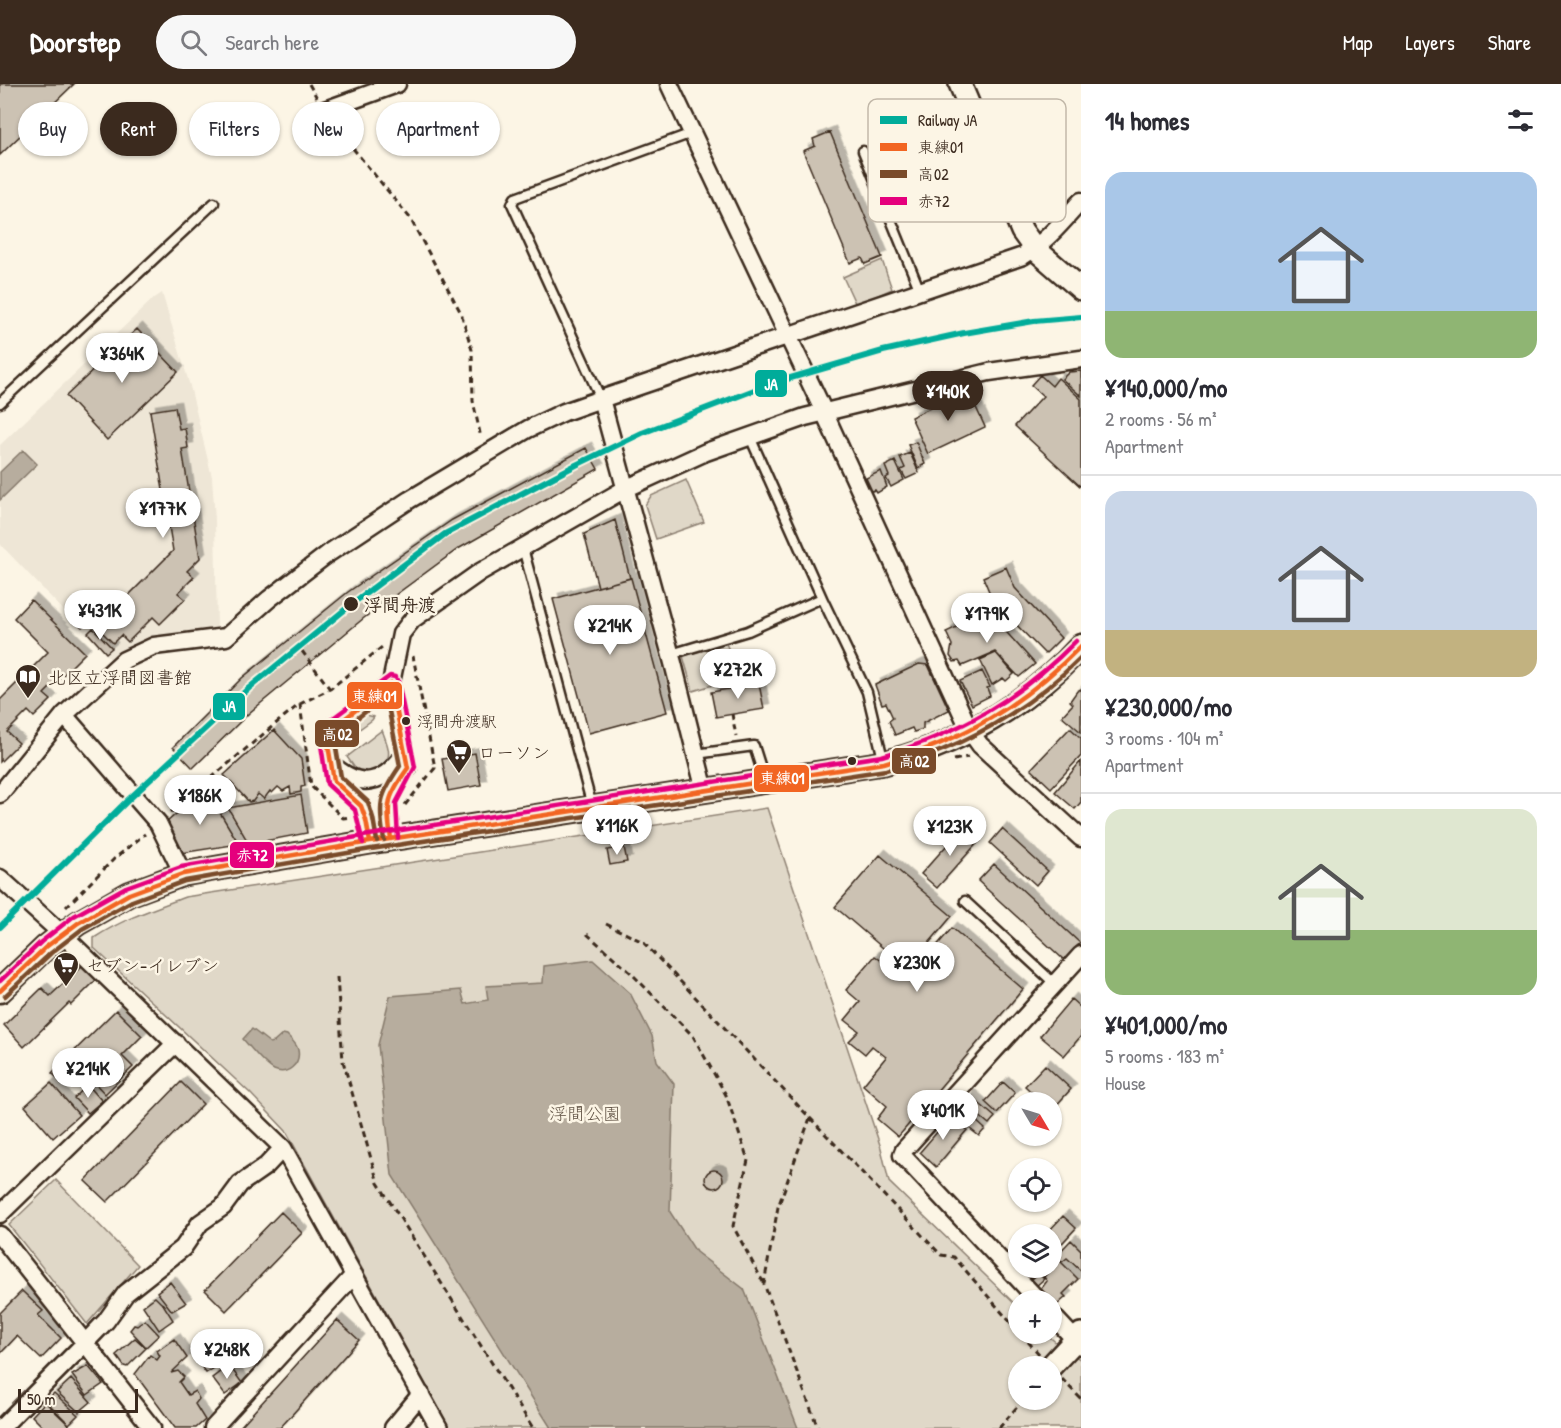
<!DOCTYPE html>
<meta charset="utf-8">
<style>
body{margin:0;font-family:"Patrick Hand","Klee One",sans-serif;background:#f7f7f7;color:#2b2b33;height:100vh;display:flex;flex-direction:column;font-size:22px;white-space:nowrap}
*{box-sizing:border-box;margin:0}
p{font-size:20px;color:#7c7c81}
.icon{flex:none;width:33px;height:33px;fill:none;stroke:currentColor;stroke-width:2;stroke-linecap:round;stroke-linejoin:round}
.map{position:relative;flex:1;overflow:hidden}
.details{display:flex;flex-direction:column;background:#fff;width:480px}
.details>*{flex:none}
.top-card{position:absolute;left:18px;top:18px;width:570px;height:54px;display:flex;gap:12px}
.needle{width:39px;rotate:128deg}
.buttons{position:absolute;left:1008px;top:1008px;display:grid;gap:12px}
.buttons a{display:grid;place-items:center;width:54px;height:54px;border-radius:50%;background:#fff;box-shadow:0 2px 4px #0004;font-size:30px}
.scale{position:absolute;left:18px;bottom:15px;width:120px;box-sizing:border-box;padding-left:6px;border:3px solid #3b2a1e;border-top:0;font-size:16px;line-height:21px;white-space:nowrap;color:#3b2a1e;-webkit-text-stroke:4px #fcf5e5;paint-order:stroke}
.price{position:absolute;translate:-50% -51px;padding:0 14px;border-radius:21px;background:#fff;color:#222;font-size:20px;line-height:39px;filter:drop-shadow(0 2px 3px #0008)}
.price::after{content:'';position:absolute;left:50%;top:36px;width:18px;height:14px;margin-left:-9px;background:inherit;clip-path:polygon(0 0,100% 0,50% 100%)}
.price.current{background:#3b2a1e;color:#fff}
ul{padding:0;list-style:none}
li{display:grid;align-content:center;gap:12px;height:318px;padding:0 24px}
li+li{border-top:2px solid #e1e1e2}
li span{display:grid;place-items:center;height:186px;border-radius:18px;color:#555}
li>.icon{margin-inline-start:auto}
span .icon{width:108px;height:108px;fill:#fffc;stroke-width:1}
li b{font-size:26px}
h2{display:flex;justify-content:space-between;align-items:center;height:72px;padding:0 24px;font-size:26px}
.pill{padding:0 21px;border-radius:27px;background:#fff;box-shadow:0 2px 4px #0004;font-size:21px;line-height:54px}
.pill.current{background:#3b2a1e;color:#fff}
header{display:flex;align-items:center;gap:36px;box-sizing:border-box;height:84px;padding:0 30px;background:#3b2a1e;color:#fff}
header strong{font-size:28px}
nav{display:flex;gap:33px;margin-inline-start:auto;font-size:21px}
.search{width:420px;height:54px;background:#f7f7f7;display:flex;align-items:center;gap:15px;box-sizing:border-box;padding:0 21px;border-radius:33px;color:#7c7c81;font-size:22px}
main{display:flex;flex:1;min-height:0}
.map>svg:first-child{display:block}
.built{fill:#eee6d6}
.green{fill:#e0d8c8;stroke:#8e8173;stroke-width:1.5;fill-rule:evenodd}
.water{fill:#b7ad9e;stroke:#85796b;stroke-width:1.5}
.building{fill:#ccc2b3;stroke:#3b2a1e;stroke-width:1.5;filter:url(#shadow)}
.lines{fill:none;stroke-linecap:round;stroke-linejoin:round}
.service-casing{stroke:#3b2a1e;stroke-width:13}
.minor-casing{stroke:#3b2a1e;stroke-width:21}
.tertiary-casing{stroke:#3b2a1e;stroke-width:26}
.secondary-casing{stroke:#3b2a1e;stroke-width:27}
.path{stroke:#3b2a1e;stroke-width:3;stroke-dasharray:6 4.5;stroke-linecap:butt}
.service{stroke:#fcf5e5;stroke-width:8}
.minor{stroke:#fcf5e5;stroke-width:16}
.tertiary{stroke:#fcf5e5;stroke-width:21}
.secondary{stroke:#fcf5e5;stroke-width:22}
.bus-1-casing{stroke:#fcf5e5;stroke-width:9}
.bus-2-casing{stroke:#fcf5e5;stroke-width:9}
.bus-3-casing{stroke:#fcf5e5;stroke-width:9}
.bus-1{stroke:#f26522;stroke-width:4.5}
.bus-2{stroke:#7a4b2a;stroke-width:4.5}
.bus-3{stroke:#e5007d;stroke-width:4.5}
.rail-1-casing{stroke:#fcf5e5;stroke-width:10}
.rail-1{stroke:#00ac9a;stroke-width:6}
.stop-dot{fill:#3b2a1e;stroke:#fcf5e5;stroke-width:2}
.labels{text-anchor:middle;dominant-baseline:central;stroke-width:5;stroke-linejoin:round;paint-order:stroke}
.bus-label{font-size:16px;fill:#3b2a1e;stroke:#fcf5e5;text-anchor:start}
.stop-label{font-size:18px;font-weight:bold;fill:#3b2a1e;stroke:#fcf5e5;text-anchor:start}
.poi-label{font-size:18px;fill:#3b2a1e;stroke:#fcf5e5;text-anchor:start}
.park-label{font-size:18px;fill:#645648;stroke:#fcf5e5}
.key{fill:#fcf5e5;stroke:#c2b8a9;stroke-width:1.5}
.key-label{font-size:16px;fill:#3b2a1e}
.line-badge{stroke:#fcf5e5;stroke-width:2}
.badge-label{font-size:16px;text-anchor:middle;font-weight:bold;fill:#fff}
</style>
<header>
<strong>Doorstep</strong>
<div class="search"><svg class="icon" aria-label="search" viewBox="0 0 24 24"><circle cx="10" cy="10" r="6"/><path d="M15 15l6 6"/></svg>Search here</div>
<nav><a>Map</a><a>Layers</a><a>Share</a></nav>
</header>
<main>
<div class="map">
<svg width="1081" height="1344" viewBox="0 0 1081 1344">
<defs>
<filter id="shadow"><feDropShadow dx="5.5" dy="-5.5" stdDeviation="0" flood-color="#0004"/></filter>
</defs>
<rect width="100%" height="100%" fill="#fcf5e5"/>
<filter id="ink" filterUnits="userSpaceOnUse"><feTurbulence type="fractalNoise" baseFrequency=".0167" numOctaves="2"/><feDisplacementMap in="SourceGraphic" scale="12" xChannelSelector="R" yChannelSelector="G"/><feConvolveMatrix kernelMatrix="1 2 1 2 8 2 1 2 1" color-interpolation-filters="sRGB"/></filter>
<g filter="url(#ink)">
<path class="built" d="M162 209 190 302 212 393 215 436 217 545 150 555 113 578 0 460V361L153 215Z"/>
<path class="green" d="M882 176 892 205 856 221 843 193Z
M686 396 704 438 656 455 645 421 651 412Z
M726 559 739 593 693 607 683 572Z
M362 630 374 633 372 636 340 659 338 657 339 649Z
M382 646C391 670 394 676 370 690L357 687 347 673Z
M767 724 881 1064 889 1098 1018 1223V1250H1046L1059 1261 1081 1276V1344H450L286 1047 250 1009 94 864V854C123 835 153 825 185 813ZM1018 1282H1052V1316H1018Z
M56 1096 138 1181 87 1240 9 1141Z"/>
<path class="water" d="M23 366 37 380 0 416V388Z
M593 876 630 909 652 952 657 977 674 1000 670 1128 696 1168 744 1205 798 1344H551L392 1091 378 961 390 912 461 906 465 920 488 916 486 902 543 899 544 882Z
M252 945 270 959 274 958 283 950 287 951C291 955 297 960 298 966 301 980 287 992 274 986 263 980 251 964 243 955Z"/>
<path class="building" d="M0 0H74L0 71Z
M830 48 882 173 865 180 862 174 850 179 803 67 815 62 813 55Z
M137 245 178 288 107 356 66 312Z
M1081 287V312L1062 295 1069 288Z
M1040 291 1052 302 1058 294 1081 315V403L1015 342 1043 312 1031 301Z
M968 306 985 343 928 370 911 333Z
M175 323 179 345 185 344 188 364 182 365 200 474 187 487 194 493 178 509 185 515 160 540 153 533 128 558 121 551 113 559 97 543 173 467 150 327Z
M916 358 925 380 918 384 908 361Z
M586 364 598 385 458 465 364 534 249 629 193 684 173 663 242 594 348 508 452 436Z
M910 369 919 389 906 395 901 386 905 384 900 373Z
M895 377 904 396 891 403 886 394 889 392 885 382Z
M881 387 887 403 877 409 875 406 872 407 866 394Z
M615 436 630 494 598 503 584 450Z
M1006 483 1015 504 1061 554 1045 570 993 517 983 493Z
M631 494 667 628 589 649 553 515Z
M31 516 85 569 44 610 51 616 34 633 28 627 7 648 19 659 0 678V616L48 568 14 534Z
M73 520 89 537 82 543 66 526Z
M995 525 998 531 996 533 1000 541 1035 580 1019 593 995 568 962 582 959 577 954 578 950 572 952 561 946 548Z
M93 544 112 564 106 569 88 549Z
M996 569 1014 590 1006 597 1003 594 992 601 980 576Z
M919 580 928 581 949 626 923 639V645L914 648 912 644 895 651 889 637 893 634 886 619 882 620 875 601Z
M982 587 990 603 987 604 990 612 972 621 960 597Z
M759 600 764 625 716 633 711 608Z
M1081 605V648L1062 632 1073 620 1070 617 1077 607Z
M1070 644 1081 654V672L1051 704 1031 685Z
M274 646 301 675 305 702 301 703V708L291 710 290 703 283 707 278 703 272 709 270 707 264 715 258 710 253 717 249 718 224 691Z
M475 669 481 701 448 707 442 675Z
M1081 677V718L1075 725 1055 708Z
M205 704 239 760 181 769 166 739Z
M301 711 307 749 249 760 228 724Z
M964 742 979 757 937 804 921 790Z
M1002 745 1048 787 1036 801 990 759Z
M624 763 627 778 610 781 607 766Z
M880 771 952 832 906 886 905 885 902 888 909 894 952 844 1023 905 898 1053 877 1035 887 1022 863 1001 886 973 872 962 865 970 849 957 859 947 845 936 860 918 846 906 875 872 883 878 890 870 835 823Z
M994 780 1080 859 1064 876 978 797Z
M83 881 97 895 71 921 69 919 24 963 4 941 42 904 50 912Z
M1071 915 1081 924V952L1064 972 1040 952Z
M116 926 142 952 122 972 133 983 105 1010 90 994 94 990 85 982 65 1002 52 989Z
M1045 981 1071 1005 1052 1026V1018H1042L1025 1002Z
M181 998 203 1020 107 1118 85 1097Z
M1003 998 1015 1009 997 1029 985 1018Z
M51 999 79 1031 53 1054 25 1022Z
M88 1001 102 1017 88 1029 74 1014Z
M968 1010 995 1033 989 1040 966 1021Z
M962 1024 985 1045 979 1052 950 1029Z
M951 1032 967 1046 936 1083 920 1068Z
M705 1095a9 9 0 1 1 18 0a9 9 0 1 1-18 0Z
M281 1128 302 1149 226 1227 205 1206Z
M1063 1132 1076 1144 1052 1170V1150H1046Z
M1071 1156 1081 1166V1187L1067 1174 1062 1178 1056 1172Z
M1056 1173 1078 1195 1063 1210 1066 1213 1057 1221 1041 1205 1047 1197 1044 1193 1048 1188 1045 1184H1052V1178Z
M1019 1184H1040L1031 1194Z
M1042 1186 1045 1190 1042 1193 1044 1195 1035 1203 1030 1197Z
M170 1198 186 1219 172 1227 157 1208Z
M22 1207 43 1227 38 1231 61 1254 41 1275 17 1252 0 1270V1229Z
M155 1213 161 1219 163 1220 173 1236 159 1246 143 1222Z
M145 1236 159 1251 146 1263 130 1246 134 1241 137 1242Z
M337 1236 359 1256 280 1344H239Z
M135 1254 146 1264 127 1283 124 1282 116 1271Z
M174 1255 187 1274 171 1289 178 1287 184 1293 179 1298 188 1311 195 1307 199 1315 195 1320 205 1336 196 1344H175L135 1290 150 1271 157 1276 160 1272 157 1267Z
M218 1263 227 1276 206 1289 198 1278Z
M229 1281 242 1299 225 1311 212 1294Z
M88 1282 103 1300 87 1311 72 1291Z
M71 1295 91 1318 79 1328 57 1308Z
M54 1309 78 1331 69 1340 50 1321 53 1317 50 1313Z
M45 1318 69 1341 66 1344H44L32 1332Z"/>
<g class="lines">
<defs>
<path id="service" d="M969 23 901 51 920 95 987 67
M863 67 920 207
M601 315 512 120 515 114 692 49
M0 319 214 119
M750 353 822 514 867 608 884 679
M523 464 592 722
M671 570 748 547 822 514
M696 670 754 662 765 697
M965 817 1055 900"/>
<path id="minor" d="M669 0 824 328 970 647 980 661 1081 754
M325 26 397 0
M601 315 673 579 705 707
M391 599 401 550 412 536 480 488 625 405 706 368 805 333 989 288 1081 275
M64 631 158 739 183 790
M331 680C361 706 383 701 405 669
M0 710 64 631 124 576 154 562 226 553 269 515 329 469 409 416 528 345 564 328 601 315 1023 172C1046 158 1063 137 1081 117
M370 758C364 719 365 722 334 697L326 649 391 599 408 684C385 717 385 715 391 755
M0 794 62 850 283 1064 439 1344
M0 1130 176 959
M0 1151 152 1344
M1038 1216 902 1071 904 1066 1081 871
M1052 1231 1081 1262
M1 1344 85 1259 106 1237 126 1209 183 1164 200 1139 223 1123 240 1100 266 1082 283 1064
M213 1344 354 1191
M393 1344 421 1310"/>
<path id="tertiary" d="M960 0 1022 147 1035 165 1081 205
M1051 1282 1081 1250"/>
<path id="secondary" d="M0 907 46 863 78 839 129 810 183 790 370 758 884 679C961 659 1027 621 1081 562"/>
</defs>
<use href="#service" class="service-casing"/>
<use href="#minor" class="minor-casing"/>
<use href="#tertiary" class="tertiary-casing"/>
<use href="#secondary" class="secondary-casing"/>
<path class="path" d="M309 0 317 14
M333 40 410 134 461 229 472 266 473 317 481 354
M302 567 330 605
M300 620 311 702 343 734 351 733
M732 630 736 652
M954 676 968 673
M405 721 435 684 413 572
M171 728 286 631 300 620 330 605 382 563
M66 823 114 775 145 750
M606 840 643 858 810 1034 778 1123 764 1200 818 1344
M587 850 630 888 693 952 726 1011 748 1076 733 1142 763 1198
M337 893 343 977 378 1099 533 1344
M810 1034 941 1171 954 1173 1018 1247
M1021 1250 1040 1271
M1062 1295 1081 1315
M999 1344 1023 1316"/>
<use href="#service" class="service"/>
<use href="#minor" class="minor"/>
<use href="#tertiary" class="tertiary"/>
<use href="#secondary" class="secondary"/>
<defs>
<path id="bus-1" d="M370 758 366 736 361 722 334 697 326 649 391 599 408 684C387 713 386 719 391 755
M0 907 46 863 78 839 129 810 183 790 370 758 884 679C964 656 1023 621 1081 562"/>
<path id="bus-2" d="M377 757 373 734 368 718 341 693 334 652 386 612 400 682C379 712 378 720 384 756
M5 912 51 869 82 845 132 817 185 797 371 765 886 686C961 664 1026 629 1081 573"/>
<path id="bus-3" d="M363 759 355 726 327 700 319 648 321 643 390 592 395 593 398 597 415 683 396 719 398 754
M0 897 41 858 74 832 126 803 181 783 369 751 882 672C960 649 1019 615 1076 557"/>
</defs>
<use href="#bus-1" class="bus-1-casing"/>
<use href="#bus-2" class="bus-2-casing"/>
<use href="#bus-3" class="bus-3-casing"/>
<use href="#bus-1" class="bus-1"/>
<use href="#bus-2" class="bus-2"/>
<use href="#bus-3" class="bus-3"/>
<defs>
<path id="rail-1" d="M0 843 127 717 249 604 353 519 445 450 576 381 642 349 770 300 883 267 964 249 1034 237 1081 233"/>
</defs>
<use href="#rail-1" class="rail-1-casing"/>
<use href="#rail-1" class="rail-1"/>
</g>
</g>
<defs>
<symbol id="library-pin" viewBox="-11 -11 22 30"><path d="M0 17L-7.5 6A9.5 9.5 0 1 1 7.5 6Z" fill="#3b2a1e" stroke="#fcf5e5"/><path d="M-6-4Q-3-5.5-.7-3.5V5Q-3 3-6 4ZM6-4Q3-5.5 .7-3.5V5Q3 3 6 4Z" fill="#fff"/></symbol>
<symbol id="supermarket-pin" viewBox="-11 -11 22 30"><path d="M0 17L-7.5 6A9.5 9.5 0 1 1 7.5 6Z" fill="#3b2a1e" stroke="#fcf5e5"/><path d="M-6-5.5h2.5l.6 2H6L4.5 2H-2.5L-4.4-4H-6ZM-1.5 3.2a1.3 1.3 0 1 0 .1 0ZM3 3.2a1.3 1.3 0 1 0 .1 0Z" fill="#fff"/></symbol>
</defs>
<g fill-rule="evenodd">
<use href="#library-pin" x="13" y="578" width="30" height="40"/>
<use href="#supermarket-pin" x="444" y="653" width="30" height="40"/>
<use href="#supermarket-pin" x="51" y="866" width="30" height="40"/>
</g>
<g class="stop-dot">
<circle cx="351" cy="520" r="8"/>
<circle cx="406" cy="637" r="5"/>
<circle cx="852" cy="677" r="5"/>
</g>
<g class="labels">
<g class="bus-label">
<text x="417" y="637">浮間舟渡駅</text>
</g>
<g class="stop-label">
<text x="364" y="520">浮間舟渡</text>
</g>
<g class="poi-label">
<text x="48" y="593">北区立浮間図書館</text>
<text x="478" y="668">ローソン</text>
<text x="86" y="881">セブン-イレブン</text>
</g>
<g class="park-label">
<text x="585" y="1029">浮間公園</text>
</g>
</g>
<rect x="868" y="15" width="198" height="123" rx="9" class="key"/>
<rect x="880" y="32" width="27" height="8" fill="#00ac9a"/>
<rect x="880" y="59" width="27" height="8" fill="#f26522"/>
<rect x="880" y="86" width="27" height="8" fill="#7a4b2a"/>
<rect x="880" y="113" width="27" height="8" fill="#e5007d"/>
<g class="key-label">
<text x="918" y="42">Railway JA</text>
<text x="918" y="69">東練01</text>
<text x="918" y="96">高02</text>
<text x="918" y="123">赤72</text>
</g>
<g class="line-badge">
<rect x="754" y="285" width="34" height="29" rx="6" fill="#00ac9a"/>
<rect x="346" y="597" width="57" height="29" rx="6" fill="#f26522"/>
<rect x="212" y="608" width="34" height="29" rx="6" fill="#00ac9a"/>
<rect x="314" y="635" width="46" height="29" rx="6" fill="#7a4b2a"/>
<rect x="891" y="663" width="46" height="28" rx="6" fill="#7a4b2a"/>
<rect x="753" y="680" width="57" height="29" rx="6" fill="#f26522"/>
<rect x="229" y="757" width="46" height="28" rx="6" fill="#e5007d"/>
</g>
<g class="badge-label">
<text x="771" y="306">JA</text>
<text x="374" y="618">東練01</text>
<text x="229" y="628">JA</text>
<text x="337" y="656">高02</text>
<text x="914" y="683">高02</text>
<text x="782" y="700">東練01</text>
<text x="252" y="777">赤72</text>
</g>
</svg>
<div class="buttons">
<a><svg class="needle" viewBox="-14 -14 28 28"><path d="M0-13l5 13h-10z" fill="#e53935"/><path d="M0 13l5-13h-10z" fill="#7c7c81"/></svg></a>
<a><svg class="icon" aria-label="locate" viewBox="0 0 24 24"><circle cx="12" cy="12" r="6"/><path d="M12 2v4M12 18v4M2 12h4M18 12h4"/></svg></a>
<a><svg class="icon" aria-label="layers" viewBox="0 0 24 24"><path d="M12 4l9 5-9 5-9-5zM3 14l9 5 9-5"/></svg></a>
<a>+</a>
<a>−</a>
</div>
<div class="scale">50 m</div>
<b class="price" style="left:122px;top:300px">¥364K</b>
<b class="price current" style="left:948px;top:338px">¥140K</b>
<b class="price" style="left:163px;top:455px">¥177K</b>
<b class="price" style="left:100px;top:557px">¥431K</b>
<b class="price" style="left:987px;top:560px">¥179K</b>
<b class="price" style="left:610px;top:572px">¥214K</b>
<b class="price" style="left:738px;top:616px">¥272K</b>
<b class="price" style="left:200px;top:742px">¥186K</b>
<b class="price" style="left:617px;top:772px">¥116K</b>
<b class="price" style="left:950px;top:773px">¥123K</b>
<b class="price" style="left:917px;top:909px">¥230K</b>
<b class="price" style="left:88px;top:1015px">¥214K</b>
<b class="price" style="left:943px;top:1057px">¥401K</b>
<b class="price" style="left:227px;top:1296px">¥248K</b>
<div class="top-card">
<a class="pill">Buy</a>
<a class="pill current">Rent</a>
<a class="pill">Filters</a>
<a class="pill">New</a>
<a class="pill">Apartment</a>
</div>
</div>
<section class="details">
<h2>14 homes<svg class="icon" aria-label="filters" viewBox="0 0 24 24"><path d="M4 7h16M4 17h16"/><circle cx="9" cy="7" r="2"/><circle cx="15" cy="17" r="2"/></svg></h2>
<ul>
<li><span style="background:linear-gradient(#a9c7e8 75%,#8fb573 0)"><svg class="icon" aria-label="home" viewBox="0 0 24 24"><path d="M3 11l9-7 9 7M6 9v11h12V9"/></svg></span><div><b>¥140,000/mo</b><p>2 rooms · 56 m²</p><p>Apartment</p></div></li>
<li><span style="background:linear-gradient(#c9d6e8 75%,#c2b280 0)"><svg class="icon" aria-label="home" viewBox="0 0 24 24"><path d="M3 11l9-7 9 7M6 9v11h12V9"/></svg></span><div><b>¥230,000/mo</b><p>3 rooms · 104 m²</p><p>Apartment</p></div></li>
<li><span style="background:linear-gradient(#dfe7d0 65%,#8fb573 0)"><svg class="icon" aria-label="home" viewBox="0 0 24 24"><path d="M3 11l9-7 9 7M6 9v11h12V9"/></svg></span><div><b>¥401,000/mo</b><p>5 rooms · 183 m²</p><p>House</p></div></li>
</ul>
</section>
</main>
